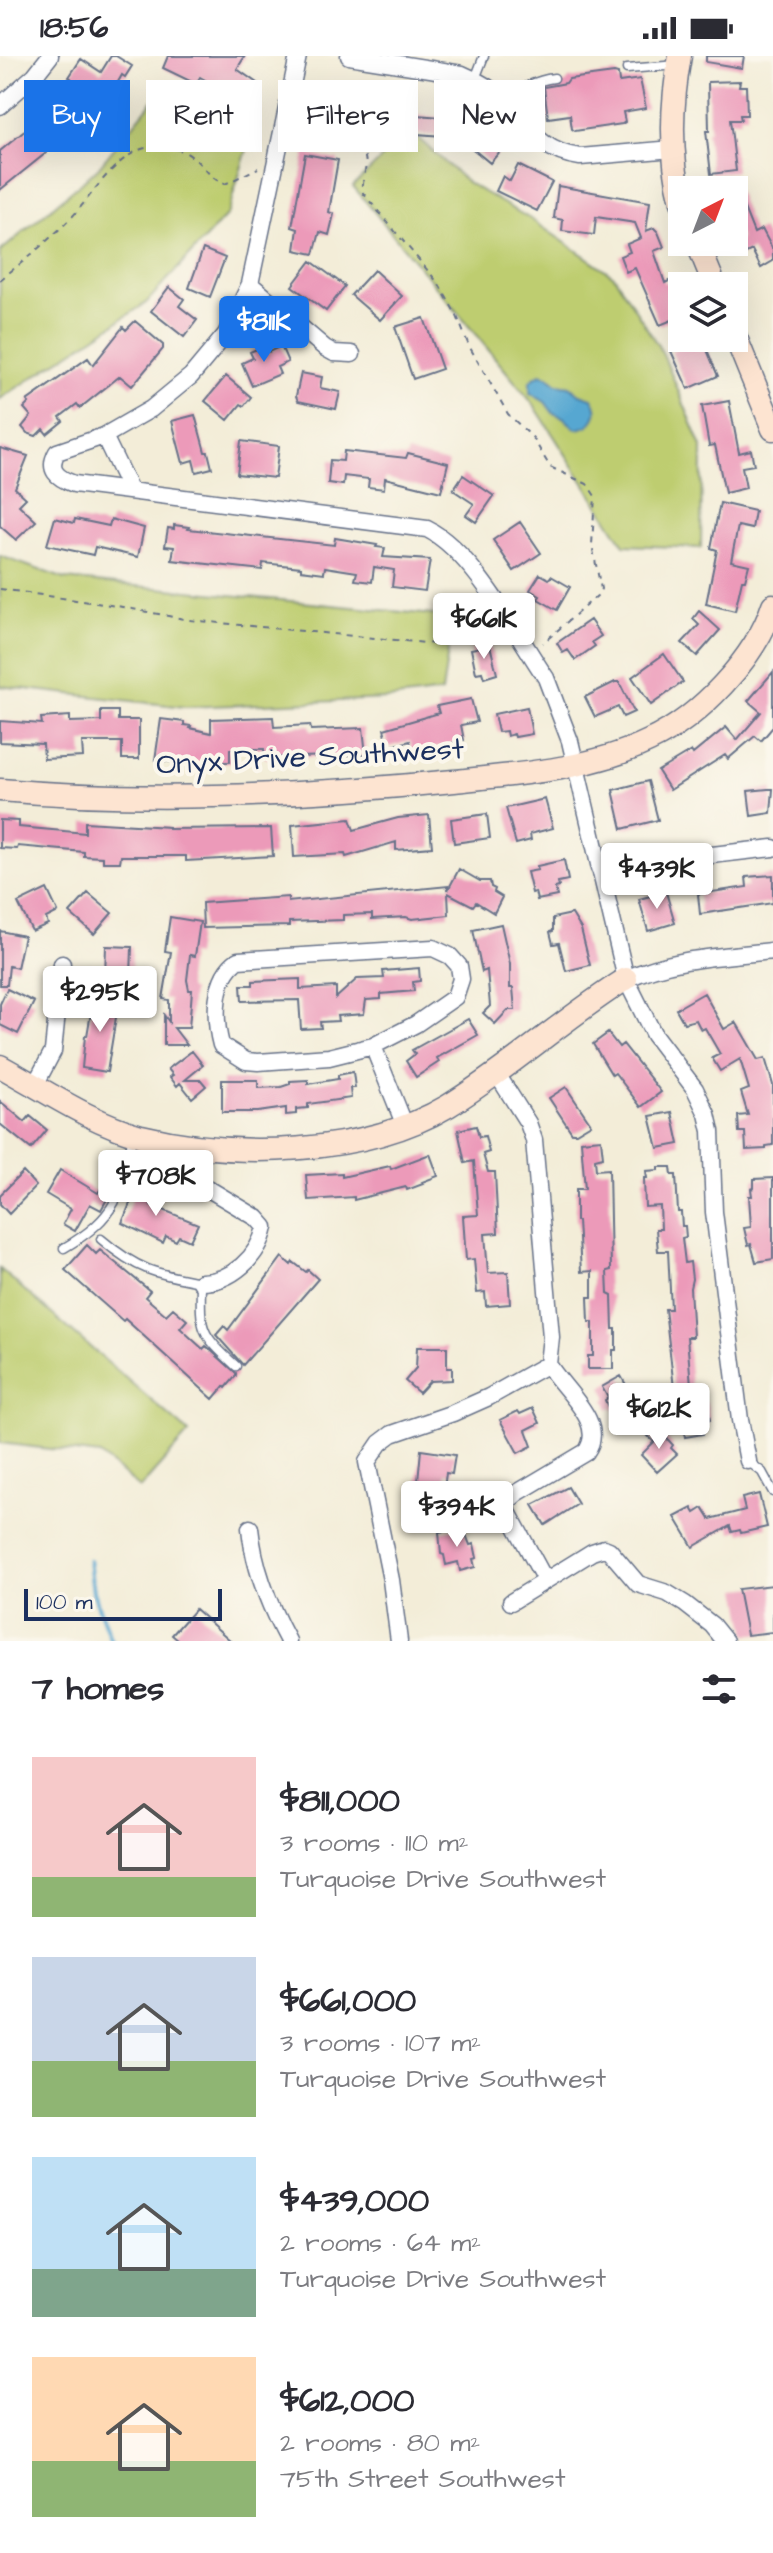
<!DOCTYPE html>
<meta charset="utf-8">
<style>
body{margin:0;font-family:"Architects Daughter",sans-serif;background:#f7f7f7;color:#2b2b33;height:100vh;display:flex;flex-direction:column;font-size:30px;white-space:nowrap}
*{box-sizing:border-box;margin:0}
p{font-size:26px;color:#7c7c81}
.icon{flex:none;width:44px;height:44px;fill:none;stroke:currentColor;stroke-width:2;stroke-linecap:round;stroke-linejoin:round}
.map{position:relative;height:1585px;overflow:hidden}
.side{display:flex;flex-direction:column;background:#fff;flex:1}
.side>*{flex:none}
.banner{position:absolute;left:24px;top:24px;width:726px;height:72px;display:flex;gap:16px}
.needle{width:52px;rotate:42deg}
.tools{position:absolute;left:668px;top:120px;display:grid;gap:16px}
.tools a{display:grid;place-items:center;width:80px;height:80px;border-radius:0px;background:#fff;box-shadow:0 8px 32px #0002;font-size:40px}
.scale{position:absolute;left:24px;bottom:20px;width:198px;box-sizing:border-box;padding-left:8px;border:4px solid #1b2f5e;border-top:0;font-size:22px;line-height:28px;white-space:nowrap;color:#1b2f5e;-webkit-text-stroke:6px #fbf7ec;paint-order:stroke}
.price{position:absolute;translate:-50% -68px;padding:0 18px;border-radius:8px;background:#fff;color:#222;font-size:26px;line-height:52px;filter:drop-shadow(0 2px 4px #0008)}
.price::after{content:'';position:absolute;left:50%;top:48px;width:24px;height:18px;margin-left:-12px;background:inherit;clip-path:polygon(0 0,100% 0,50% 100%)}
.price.current{background:#1a73e8;color:#fff}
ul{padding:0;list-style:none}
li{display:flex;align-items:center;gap:24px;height:200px;padding:0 32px}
li span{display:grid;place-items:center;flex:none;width:224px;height:160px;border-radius:0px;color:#555}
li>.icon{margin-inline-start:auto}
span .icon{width:96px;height:96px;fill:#fffc;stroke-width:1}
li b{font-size:34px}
h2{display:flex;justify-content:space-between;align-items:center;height:96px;padding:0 32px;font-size:34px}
.pill{padding:0 28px;border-radius:0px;background:#fff;box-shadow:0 8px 32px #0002;font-size:28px;line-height:72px}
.pill.current{background:#1a73e8;color:#fff}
.status{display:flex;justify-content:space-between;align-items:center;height:56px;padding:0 40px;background:#fff;direction:ltr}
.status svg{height:22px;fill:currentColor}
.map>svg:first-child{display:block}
.green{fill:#becd6f;stroke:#6c7e66;stroke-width:2}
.water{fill:#56a7d1;stroke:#386b98;stroke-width:2}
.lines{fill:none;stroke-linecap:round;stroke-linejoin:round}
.stream{stroke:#56a7d1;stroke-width:4}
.building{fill:#ec9ab9}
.lane-casing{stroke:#677289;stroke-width:11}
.street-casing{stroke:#677289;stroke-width:19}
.secondary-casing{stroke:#677289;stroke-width:25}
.path{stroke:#677289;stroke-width:2;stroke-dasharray:6 6;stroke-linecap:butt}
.lane{stroke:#fff;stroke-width:8}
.street{stroke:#fff;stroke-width:16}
.secondary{stroke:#fde4d1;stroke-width:22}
.labels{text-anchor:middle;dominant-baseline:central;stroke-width:8;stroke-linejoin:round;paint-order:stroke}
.street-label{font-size:30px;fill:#1b2f5e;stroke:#fbf7ec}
</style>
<div class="status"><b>18:56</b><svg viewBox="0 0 49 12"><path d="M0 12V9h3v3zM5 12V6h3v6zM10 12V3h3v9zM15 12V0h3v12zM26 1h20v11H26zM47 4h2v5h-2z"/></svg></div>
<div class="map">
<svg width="773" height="1585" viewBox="0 0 773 1585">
<rect width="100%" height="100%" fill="#fbf7ec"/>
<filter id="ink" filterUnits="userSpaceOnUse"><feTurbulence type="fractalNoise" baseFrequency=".0125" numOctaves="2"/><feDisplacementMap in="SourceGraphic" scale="16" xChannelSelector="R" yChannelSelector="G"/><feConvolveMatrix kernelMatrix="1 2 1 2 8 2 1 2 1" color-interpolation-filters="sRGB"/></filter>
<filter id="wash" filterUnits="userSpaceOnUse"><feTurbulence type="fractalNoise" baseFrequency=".006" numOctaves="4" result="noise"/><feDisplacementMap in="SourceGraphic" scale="32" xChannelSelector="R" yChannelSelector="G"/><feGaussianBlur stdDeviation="1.8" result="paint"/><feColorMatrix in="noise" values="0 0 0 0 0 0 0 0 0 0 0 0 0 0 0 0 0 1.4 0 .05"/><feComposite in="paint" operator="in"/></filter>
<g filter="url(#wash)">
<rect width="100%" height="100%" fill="#f3edd8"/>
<path class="green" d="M164 31 252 77 227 159 146 247 0 343V196L98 112Z
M410 75 468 127 532 164 614 220 662 296 702 391 701 492 624 489 534 349 353 130Z
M0 500 65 523 453 561 442 636 388 643 185 651 0 630Z
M0 1213 189 1377 140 1432 100 1399 0 1387Z"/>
<path class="water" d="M540 318 547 320 557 328 570 330 580 338 592 342C602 357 594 371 576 373L563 361 553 357 545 346 530 337V325Z"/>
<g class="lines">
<path class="stream" d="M89 1504 93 1536 111 1585"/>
</g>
<g id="blocks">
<path class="building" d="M111 0H116L132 10 125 21 122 19 114 33 115 40 95 44 65 83 57 77 44 94 46 97 0 134V95L27 73 30 76 71 22 69 21 81 3 101 16Z
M168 0H245L237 13 257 27 245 47 200 21 196 28 163 12Z
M706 0H744L742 12 706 6Z
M614 17 618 18 619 26 640 23 646 52 623 56 625 66 622 68 575 75 572 73 570 59 548 62 544 31 566 27 569 23Z
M740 25 739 30H746L747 59H740L741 64H730L736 115 711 118 706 75H709L708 26Z
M370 34 408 40 405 58 441 61 442 48 459 49 456 81 417 78V73L365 66Z
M328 35 346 40 340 72 314 65 319 49 323 50Z
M473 71 477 75 480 72 502 93 490 107 462 84Z
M305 98 338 104 329 156 334 158 329 179 320 176 314 198 295 194 298 173 292 171Z
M518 109 552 126 537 155 496 135 503 120 510 125Z
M734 127 754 177 762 173 773 194V205L761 212 752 194 740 200 734 187 741 183 734 165Z
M558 130 650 146 646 175 654 172 658 176 664 191 654 195 665 227 675 222 682 238V260L660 269 635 212 626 216 620 200 630 196 627 188 641 182 635 167 596 161 594 179 562 175 563 164 554 162Z
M203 193 225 202 210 241 189 232Z
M311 205 345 230 326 255 292 230Z
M374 214 402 240 380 264 351 239Z
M169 231 184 243 179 250 197 264 184 281 151 255Z
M424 262 442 313 413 323 395 271Z
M135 265 163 289V293L132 330 120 320 80 352 77 348 60 361 63 365 47 378 43 373 36 380 27 377 22 371 31 360 24 352 29 347 27 345 88 302 93 309 123 271 126 274Z
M702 282 718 320 688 333 671 295Z
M266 289 269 296 281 290 288 306 277 311 280 318 252 330 242 307 253 302 250 296Z
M301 317 322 321 320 332 340 336 336 353 298 345 296 340Z
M226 320 251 341 244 350 241 348 228 364 205 345Z
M729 345 739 397 751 394 754 409 742 411 746 432 725 437 715 389 709 390 702 350Z
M195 359 205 396H208L212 412 196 416 193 404 183 407 172 365Z
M241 385 279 390 275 422 237 418Z
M0 392 28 400 15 432 26 442 19 449 36 465 16 484 0 470Z
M344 395 406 402 408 397 448 407 441 436 385 422 384 433 368 431 369 423 344 420 343 429 328 427 330 404 343 405Z
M463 419 494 440 476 466 466 459 474 448 453 434Z
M720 447 755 455 752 473 738 470 731 505 749 509 745 524H742L735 555 706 548 717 494 711 492Z
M55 462 74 467 75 463 109 470 111 463 144 472 138 501 95 491 93 499 47 489Z
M520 466 541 497 514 515 493 484Z
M174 469 189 471 188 473 334 489 335 482 377 489 376 491 385 492 383 501 430 504 425 535 392 531 394 514 374 511 372 526 355 524 357 516 325 511 324 517 301 514V511L263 507 262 514 172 504 174 491 165 490 168 472 174 473Z
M540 518 549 523 551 520 570 531 557 554 538 543 540 540 530 534Z
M699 555 720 574 697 600 682 587 699 569 693 563Z
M590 564 601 580 592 586 595 590 575 604 568 594 563 597 557 587Z
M490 589 497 618 484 622 482 616 476 617 471 593Z
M664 598 683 626 651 649 632 621Z
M773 616V671L761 685 755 680 728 703 725 699 670 734 658 715 691 695 693 698 726 671 737 684 761 656 748 645Z
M615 626H619L634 656 623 661 618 651 595 661 585 641Z
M471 643 477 666 461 669 464 684 413 698 410 685 389 691 384 673 439 657 437 650Z
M527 651 532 678 515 681 514 678 507 680 506 675 498 676 494 658Z
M101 655H118V664H139V703H122V686H82L83 701 44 703 43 688 0 686V665L42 668 41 662 70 660V666L101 665Z
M273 661 274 671 310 669 311 674 363 672 366 699 265 702 264 693H230V706H189V708L155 704 161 663 184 666V669L191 670 190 672 211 677V663Z
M648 725 658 764 622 773 613 734Z
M768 733H773L771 757 751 760 748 735Z
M545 743 553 772 530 778 531 784 516 788 506 752Z
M487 758 490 782 454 787 451 763Z
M429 759 432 791 396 794V786L346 801 345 798 294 801 292 769 350 763 354 774 398 762Z
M0 764 19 765V771L85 777V766L169 771V773L271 772 273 800 186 805V800H121L120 806H103V801L84 800V796L18 790 17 793 0 792Z
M564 804 568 824 558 826 559 831 555 832 557 840 537 844 535 836 532 837 527 816 538 814 537 810Z
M459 813 480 825H490L491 831 495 833 494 836 502 841 494 857 476 846 473 850 448 837 449 859 412 863 406 861 372 863V858L343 859V864L289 866V870L203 872 202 847 288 841V846L448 830V834Z
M773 819V847L700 858 698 838 747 831 746 821Z
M47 833 58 856 46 862 48 868 32 875 18 847Z
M666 836 675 867 648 875 639 843Z
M88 837 112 857 94 878 70 857Z
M572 858 581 873 590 909 566 915 559 887 553 888 550 876 553 875V862Z
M170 861 200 866 195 900 190 899 187 924 189 934H192L189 972H174L187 989H164V959L169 966V944L163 943 171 896 165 895Z
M501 868 510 908V932H513L515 954H508L495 968 483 957 490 950 487 914 482 916 473 874Z
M0 875 24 880 17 912 9 910 7 929H0Z
M106 890 132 891 131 921H105Z
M419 912 420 925 413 926 414 935 381 938V943L366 944 364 958 337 960 338 965 320 966 321 972 301 973 299 944 242 945 241 929H253V925L300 923V933L336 931V942L357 923 384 922 383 915Z
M7 933 34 946 18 978 0 969V948Z
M704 937 724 973 736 966 758 1004 765 1002 773 1029V1089L766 1090V1093L746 1094 745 1076H739L738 1060 748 1059 741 1036 749 1033 740 1003 720 1015 712 1002 720 998 705 972 701 974 696 964 684 967 676 953Z
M94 939 119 943 107 1016 82 1012 85 980H87Z
M468 963 478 979 437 1002 439 1006 416 1021 406 1005 415 998 412 994Z
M608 977 619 991 623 988 661 1036 641 1051 615 1017 612 1019 593 988Z
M192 995 203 1009 185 1024H201L206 1030 192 1042 180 1027 177 1030 170 1021 173 1019 168 1013Z
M353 1016 355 1032H350L351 1042 308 1048V1052L296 1053V1058L286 1059V1052L258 1056H222V1024H258V1032L281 1031 290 1028V1025L308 1024V1028L338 1023V1019Z
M566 1031 591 1068 576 1077H572L549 1042Z
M0 1045 25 1066 30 1060 47 1074 31 1093 0 1068Z
M672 1056 679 1088 658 1092 650 1060Z
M476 1070 479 1081 485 1080 489 1096 483 1098 488 1116H495L498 1177 485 1178 488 1217 508 1216 510 1248 486 1250 485 1236 477 1237 474 1203 466 1204 463 1160 478 1159 474 1105 465 1107 458 1074Z
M601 1083 603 1101 595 1103 596 1114 609 1113 611 1214 607 1215 608 1238 612 1240 613 1273H616V1294H613V1313H588V1300H593V1266H589L588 1241H592V1215L581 1216 578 1165H576V1133H585L581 1085Z
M430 1098 438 1120 422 1126 423 1128 407 1134 406 1131 354 1144V1141L308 1144 306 1119 342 1117V1121L390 1110 391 1113Z
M658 1111H671L672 1119H676L678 1156H681L682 1170H685L686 1181 682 1182 685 1207 690 1206 692 1223 690 1232 693 1281H687L691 1329 674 1332 665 1253H671L668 1195H658L656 1173H661L660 1150 645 1151 644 1122H647L646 1115 658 1114Z
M60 1114 98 1137 102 1131 111 1136 101 1154 90 1148 75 1175 63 1168 71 1153 46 1138Z
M23 1116 36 1130 9 1158 0 1148V1139Z
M773 1122V1203L756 1206 751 1188 748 1189 744 1172 751 1171 749 1140H752L751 1133 754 1132V1123Z
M139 1126 154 1131 149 1143 153 1144 151 1149 198 1168 190 1185 179 1180 176 1185 166 1180 163 1187 122 1167Z
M87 1189 96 1198 100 1194 150 1235 145 1241 166 1259 173 1252 187 1264 180 1272 203 1293 206 1290 236 1317V1320L226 1332 224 1330 213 1343 146 1282 125 1263 123 1265 65 1214Z
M282 1201 291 1209 293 1206 306 1216 308 1214 318 1223 243 1309 216 1279 224 1270 228 1274Z
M417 1291H447V1312H452V1324L430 1325 419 1337 405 1325 416 1312Z
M621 1320 638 1350 635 1352 641 1363 627 1371 619 1357 617 1358 612 1351 609 1353 605 1344 608 1342 602 1331Z
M706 1346 710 1364 702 1368 703 1378 685 1381 679 1351Z
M533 1352 540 1367 526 1374 532 1390 518 1397 500 1364 518 1355 520 1358Z
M657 1372 673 1389 671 1392 677 1398 657 1416 641 1399 654 1386 648 1380Z
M421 1394 455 1399 452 1418 446 1417 443 1440 417 1436Z
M568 1431 578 1448 545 1469 533 1449Z
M759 1438 767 1471 741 1477 740 1474 732 1476 730 1470 693 1491 675 1461 692 1452 695 1457 703 1452 710 1463 745 1454 742 1442Z
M463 1471 470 1489 474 1488 477 1502 473 1503 475 1511 460 1515 458 1506 446 1509 444 1499 441 1498 439 1476Z
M773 1529V1576L747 1579 738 1533Z
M195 1553 231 1585H179L172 1579Z"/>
</g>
</g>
<g filter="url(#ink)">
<use href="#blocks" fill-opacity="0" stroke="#677289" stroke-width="2"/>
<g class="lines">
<defs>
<path id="lane" d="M627 13 678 9
M475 23 484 0
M504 46C518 34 536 24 554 22
M101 1183C137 1214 156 1218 201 1226 200 1275 200 1277 236 1310
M64 1192C119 1160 122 1137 133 1078
M748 1405 762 1416 773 1436"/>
<path id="street" d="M298 0 250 228 226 278 191 320 151 353 104 380 57 396C47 414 57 422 74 428L427 473C472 495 517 579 546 622L570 685 626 923 654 979 695 1033 707 1058 711 1075 714 1156 740 1364 748 1405
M349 0 462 18C471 22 482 27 490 33 524 58 532 95 580 101L673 93
M0 50 35 19 50 0
M250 228 325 292 334 297 352 298
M104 380 130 434
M599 812 773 792
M433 892 450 900 459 910 461 923 455 941 416 968 373 990 329 1001 258 1006 246 1005 221 989C214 963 213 921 238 904Z
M626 923C670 902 725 900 773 895
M373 990 405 1070
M497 1018 528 1067 534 1084 551 1281 548 1308C562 1333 608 1367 586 1396L517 1437 507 1446 508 1456 545 1524
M35 1029 53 995 62 908
M169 1085 172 1099 182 1117 257 1162 265 1171C259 1201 231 1226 201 1226
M250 1472C254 1512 269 1550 288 1585
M511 1546 592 1496 604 1492 609 1494 638 1528 667 1537 685 1548 712 1569 725 1585
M399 1585 391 1524 367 1406 380 1387 392 1378 453 1357 489 1341 548 1308"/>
<path id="secondary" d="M680 0C671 49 669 97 682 146
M697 186 715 230
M734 277 773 373
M0 734C151 747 304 740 454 725 519 718 589 714 649 685 699 662 756 602 773 549
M0 1010C46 1035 90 1066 141 1080 234 1103 364 1100 448 1050 510 1012 564 962 626 923"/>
</defs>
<use href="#lane" class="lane-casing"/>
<use href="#street" class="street-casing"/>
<use href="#secondary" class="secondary-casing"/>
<path class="path" d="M300 74 360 92C372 106 361 121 363 137L439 228 457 260 469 290 508 358 533 382 550 411 587 428 595 440 592 489 601 533 598 539 543 587
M0 224C24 205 48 185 70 163 92 140 109 108 139 94 151 89 164 91 176 93 200 99 206 122 225 128L258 112
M0 533 117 550 189 564 436 588 451 575 498 573"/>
<use href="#lane" class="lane"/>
<use href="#street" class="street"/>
<use href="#secondary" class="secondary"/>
</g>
</g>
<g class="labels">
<g class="street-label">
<text transform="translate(310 701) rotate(-3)">Onyx Drive Southwest</text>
</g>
</g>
</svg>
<div class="tools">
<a><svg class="needle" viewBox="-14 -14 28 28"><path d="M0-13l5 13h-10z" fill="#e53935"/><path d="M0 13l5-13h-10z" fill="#7c7c81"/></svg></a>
<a><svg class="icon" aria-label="layers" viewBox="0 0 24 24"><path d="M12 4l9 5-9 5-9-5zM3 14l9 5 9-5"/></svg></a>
</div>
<div class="scale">100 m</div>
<b class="price current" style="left:264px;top:308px">$811K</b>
<b class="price" style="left:484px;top:605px">$661K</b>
<b class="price" style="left:657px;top:855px">$439K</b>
<b class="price" style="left:100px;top:978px">$295K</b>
<b class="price" style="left:156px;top:1162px">$708K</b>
<b class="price" style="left:659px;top:1395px">$612K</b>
<b class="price" style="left:457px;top:1493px">$394K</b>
<div class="banner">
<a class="pill current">Buy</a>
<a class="pill">Rent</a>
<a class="pill">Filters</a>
<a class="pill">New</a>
</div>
</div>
<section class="side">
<h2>7 homes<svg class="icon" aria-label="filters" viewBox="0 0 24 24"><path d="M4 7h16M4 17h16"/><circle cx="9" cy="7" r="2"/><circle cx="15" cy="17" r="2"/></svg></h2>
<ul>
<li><span style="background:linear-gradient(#f6c9c9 75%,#8fb573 0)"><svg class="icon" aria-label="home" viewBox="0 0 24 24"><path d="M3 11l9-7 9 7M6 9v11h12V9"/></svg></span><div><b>$811,000</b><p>3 rooms · 110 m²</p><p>Turquoise Drive Southwest</p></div></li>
<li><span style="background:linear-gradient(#c9d6e8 65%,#8fb573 0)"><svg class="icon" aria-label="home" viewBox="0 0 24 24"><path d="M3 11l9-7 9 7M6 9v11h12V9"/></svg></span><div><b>$661,000</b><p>3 rooms · 107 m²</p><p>Turquoise Drive Southwest</p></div></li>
<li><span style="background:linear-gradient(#bfe0f5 70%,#7fa58c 0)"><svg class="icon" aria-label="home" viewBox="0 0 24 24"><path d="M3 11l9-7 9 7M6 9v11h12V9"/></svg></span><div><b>$439,000</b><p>2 rooms · 64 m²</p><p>Turquoise Drive Southwest</p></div></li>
<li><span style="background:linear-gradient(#ffd9b3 65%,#8fb573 0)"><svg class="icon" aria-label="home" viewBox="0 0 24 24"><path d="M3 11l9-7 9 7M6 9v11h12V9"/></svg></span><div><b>$612,000</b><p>2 rooms · 80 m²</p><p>75th Street Southwest</p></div></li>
</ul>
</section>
